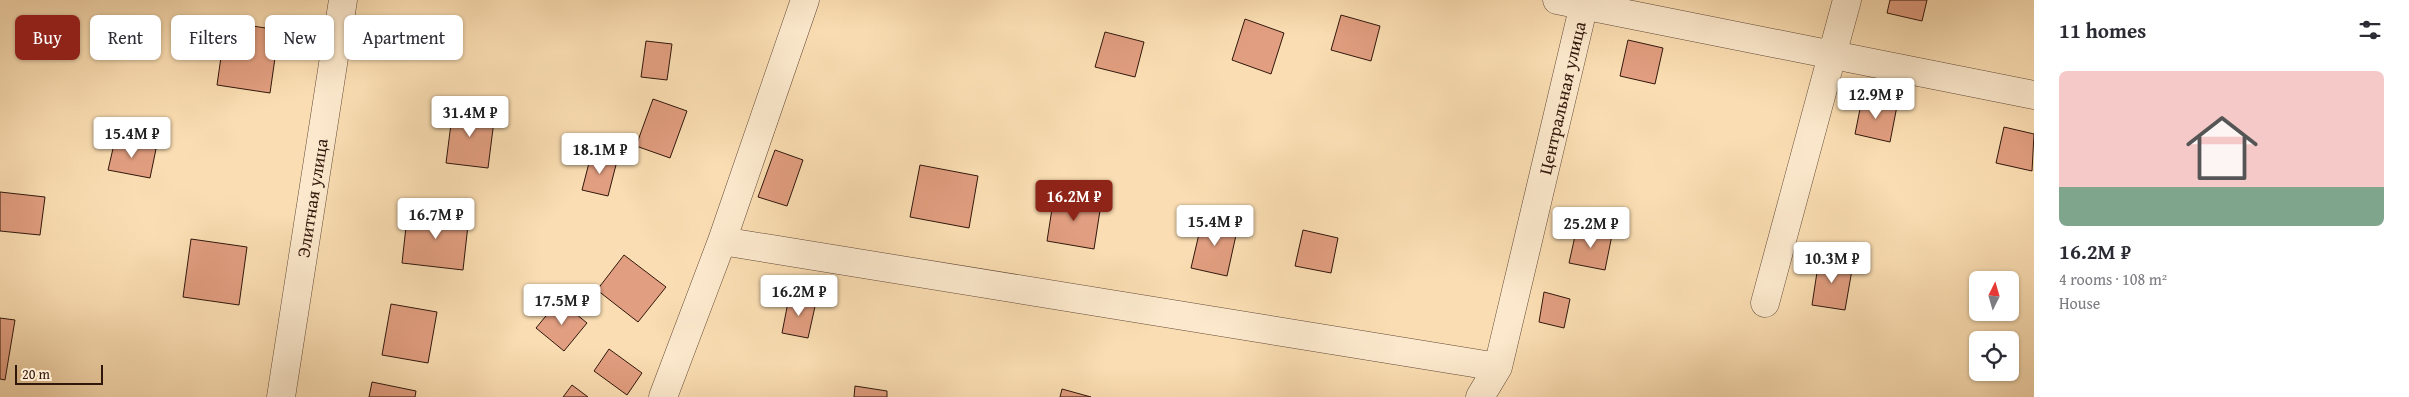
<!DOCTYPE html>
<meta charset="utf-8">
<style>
body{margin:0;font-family:"Gentium Book Plus",serif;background:#f2f2f3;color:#2b2b33;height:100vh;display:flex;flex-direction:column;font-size:19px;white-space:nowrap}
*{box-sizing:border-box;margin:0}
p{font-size:16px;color:#7c7c81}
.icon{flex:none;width:28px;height:28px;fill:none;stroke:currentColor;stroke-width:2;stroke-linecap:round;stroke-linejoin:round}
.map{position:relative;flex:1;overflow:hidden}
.panel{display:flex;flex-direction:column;background:#fff;width:375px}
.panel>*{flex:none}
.hud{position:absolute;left:15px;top:15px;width:475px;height:45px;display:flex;gap:10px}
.needle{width:32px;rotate:5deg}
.tools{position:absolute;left:1969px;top:271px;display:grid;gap:10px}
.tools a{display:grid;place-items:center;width:50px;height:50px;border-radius:8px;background:#fff;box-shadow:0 1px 4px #0004;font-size:25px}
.scale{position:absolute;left:15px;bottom:12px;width:88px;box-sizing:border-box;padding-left:5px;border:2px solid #30170b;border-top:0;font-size:14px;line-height:18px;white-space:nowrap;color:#30170b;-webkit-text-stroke:4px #fce9cd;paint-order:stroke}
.price{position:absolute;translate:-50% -42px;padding:0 11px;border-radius:5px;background:#fff;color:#222;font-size:16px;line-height:32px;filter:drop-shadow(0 1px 2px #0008)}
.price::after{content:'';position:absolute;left:50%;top:30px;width:15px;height:11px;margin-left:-8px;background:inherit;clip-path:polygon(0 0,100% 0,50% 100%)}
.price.on{background:#8f2418;color:#fff}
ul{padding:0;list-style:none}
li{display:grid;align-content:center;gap:10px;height:265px;padding:0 25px}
li span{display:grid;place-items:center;height:155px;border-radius:8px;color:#555}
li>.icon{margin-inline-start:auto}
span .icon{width:90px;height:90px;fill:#fffc;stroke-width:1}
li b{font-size:21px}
h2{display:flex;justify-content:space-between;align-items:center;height:60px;padding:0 25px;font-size:21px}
.pill{padding:0 18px;border-radius:8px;background:#fff;box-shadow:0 1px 4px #0004;font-size:18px;line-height:45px}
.pill.on{background:#8f2418;color:#fff}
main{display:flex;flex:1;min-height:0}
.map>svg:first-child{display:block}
.building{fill:#e19e80;stroke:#30170b}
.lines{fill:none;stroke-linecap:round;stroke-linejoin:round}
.street-casing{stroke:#624835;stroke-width:29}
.street{stroke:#fce9cd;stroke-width:28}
.labels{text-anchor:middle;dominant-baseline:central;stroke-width:4;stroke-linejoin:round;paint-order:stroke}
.street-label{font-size:18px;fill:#30170b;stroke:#fce9cd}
</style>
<main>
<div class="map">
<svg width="2034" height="397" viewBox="0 0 2034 397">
<rect width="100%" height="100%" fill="#faddb2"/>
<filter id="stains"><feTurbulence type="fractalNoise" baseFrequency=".004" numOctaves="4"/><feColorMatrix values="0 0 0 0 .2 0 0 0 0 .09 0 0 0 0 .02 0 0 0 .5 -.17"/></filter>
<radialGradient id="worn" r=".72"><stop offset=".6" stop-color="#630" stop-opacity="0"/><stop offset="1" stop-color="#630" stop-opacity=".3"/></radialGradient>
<path class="building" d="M1890 0H1927L1922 21 1887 13Z
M1341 15 1380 26 1371 61 1331 50Z
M1245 19 1284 33 1271 74 1232 60Z
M226 22 279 30 270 93 217 85Z
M1105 32 1144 42 1135 77 1095 67Z
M1628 40 1663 48 1655 84 1620 76Z
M646 41 672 44 667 80 641 77Z
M653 99 687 111 670 158 636 146Z
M1862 99 1897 106 1890 142 1855 134Z
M453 108 495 113 488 168 446 163Z
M2004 127 2034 134 2032 171 1996 163Z
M115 140 156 149 150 178 108 170Z
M775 150 803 160 787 206 758 197Z
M591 155 617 161 608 196 582 190Z
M920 165 978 176 969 228 910 217Z
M0 192 45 197 40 235 0 231Z
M1054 196 1101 204 1094 249 1047 241Z
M408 209 469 216 463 270 402 263Z
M1203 217 1238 226 1227 276 1191 268Z
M1577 227 1612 235 1605 270 1569 263Z
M1303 230 1338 238 1331 273 1295 266Z
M191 239 247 247 239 305 183 297Z
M624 255 666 287 638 322 597 290Z
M1819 259 1853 264 1845 310 1812 305Z
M1544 292 1570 299 1564 328 1539 322Z
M789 297 816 302 808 338 782 333Z
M559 300 587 323 564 351 536 328Z
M391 304 437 312 428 363 382 355Z
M0 318 15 320 5 380 0 379Z
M609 349 642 373 627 395 594 371Z
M372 382 416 391 415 397H369Z
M572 385 588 397H563Z
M855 386 887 391V397H854Z
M1062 389 1091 397H1060Z"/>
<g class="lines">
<defs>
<path id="street" d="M1557 0 2034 95
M722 241 1498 367
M1765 303 1847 0
M281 397 343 0
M663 397 722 241 805 0
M1480 397 1498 367 1585 0"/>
</defs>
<use href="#street" class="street-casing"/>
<use href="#street" class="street"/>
</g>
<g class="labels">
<g class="street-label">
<text transform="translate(1562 98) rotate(-77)">Центральная улица</text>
<text transform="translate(312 198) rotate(-81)">Элитная улица</text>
</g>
</g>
<rect width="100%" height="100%" filter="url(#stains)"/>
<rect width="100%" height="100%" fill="url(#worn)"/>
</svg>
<div class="tools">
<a><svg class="needle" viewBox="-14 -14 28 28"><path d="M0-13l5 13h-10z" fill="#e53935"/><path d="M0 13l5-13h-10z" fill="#7c7c81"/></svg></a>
<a><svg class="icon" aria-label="locate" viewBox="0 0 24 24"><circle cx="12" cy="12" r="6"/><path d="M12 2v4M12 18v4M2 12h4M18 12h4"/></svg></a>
</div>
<div class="scale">20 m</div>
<b class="price" style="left:1876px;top:120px">12.9M ₽</b>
<b class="price" style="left:470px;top:138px">31.4M ₽</b>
<b class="price" style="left:132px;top:159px">15.4M ₽</b>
<b class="price" style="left:600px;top:175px">18.1M ₽</b>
<b class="price on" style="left:1074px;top:222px">16.2M ₽</b>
<b class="price" style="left:436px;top:240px">16.7M ₽</b>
<b class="price" style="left:1215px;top:247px">15.4M ₽</b>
<b class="price" style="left:1591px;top:249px">25.2M ₽</b>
<b class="price" style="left:1832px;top:284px">10.3M ₽</b>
<b class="price" style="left:799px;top:317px">16.2M ₽</b>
<b class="price" style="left:562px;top:326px">17.5M ₽</b>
<div class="hud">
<a class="pill on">Buy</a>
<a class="pill">Rent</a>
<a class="pill">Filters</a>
<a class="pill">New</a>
<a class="pill">Apartment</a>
</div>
</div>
<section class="panel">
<h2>11 homes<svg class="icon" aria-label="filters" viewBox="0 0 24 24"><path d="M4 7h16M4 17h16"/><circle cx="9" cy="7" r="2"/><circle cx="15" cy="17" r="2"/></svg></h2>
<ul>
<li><span style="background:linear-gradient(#f6c9c9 75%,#7fa58c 0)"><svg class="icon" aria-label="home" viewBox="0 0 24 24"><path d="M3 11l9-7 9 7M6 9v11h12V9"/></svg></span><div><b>16.2M ₽</b><p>4 rooms · 108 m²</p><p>House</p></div></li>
</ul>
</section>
</main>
